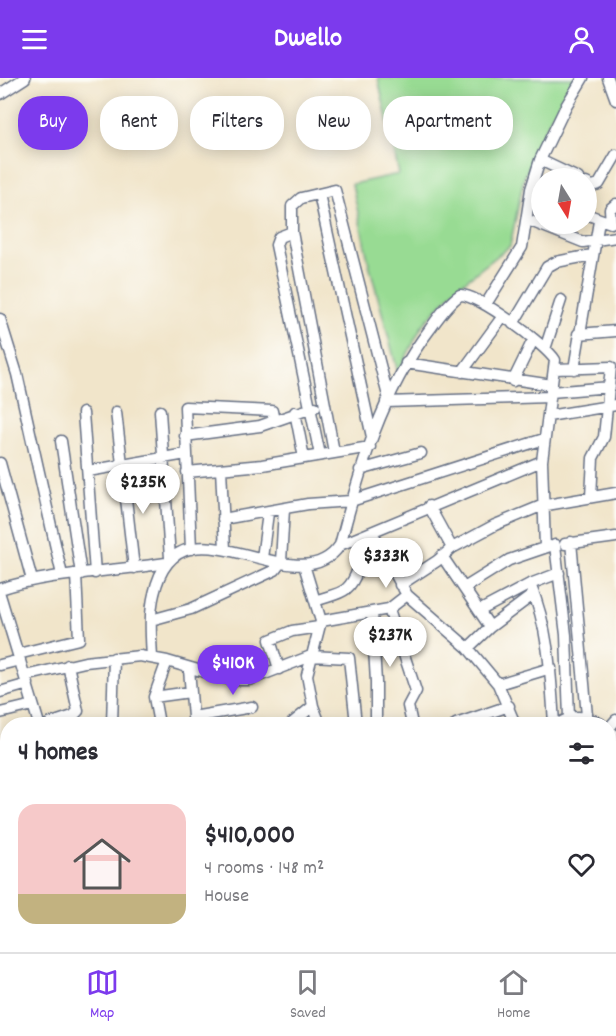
<!DOCTYPE html>
<meta charset="utf-8">
<style>
body{margin:0;font-family:Dekko,sans-serif;background:#f2f2f3;color:#2b2b33;height:100vh;display:flex;flex-direction:column;font-size:22px;white-space:nowrap}
*{box-sizing:border-box;margin:0}
p{font-size:20px;color:#7c7c81}
.icon{flex:none;width:33px;height:33px;fill:none;stroke:currentColor;stroke-width:2;stroke-linecap:round;stroke-linejoin:round}
.map{position:relative;flex:1;overflow:hidden}
.sheet{position:absolute;left:0px;top:639px;width:616px;height:236px;display:flex;flex-direction:column;background:#fff;border-radius:24px 24px 0 0;box-shadow:0 3px 15px #0003}
.sheet>*{flex:none}
.banner{position:absolute;left:18px;top:18px;width:580px;height:54px;display:flex;gap:12px}
.needle{width:39px;rotate:169deg}
.fabs{position:absolute;left:531px;top:90px;display:grid;gap:12px}
.fabs a{display:grid;place-items:center;width:66px;height:66px;border-radius:50%;background:#fff;box-shadow:0 3px 15px #0003;font-size:30px}
.price{position:absolute;translate:-50% -51px;padding:0 14px;border-radius:21px;background:#fff;color:#222;font-size:20px;line-height:39px;filter:drop-shadow(0 2px 3px #0008)}
.price::after{content:'';position:absolute;left:50%;top:36px;width:18px;height:14px;margin-left:-9px;background:inherit;clip-path:polygon(0 0,100% 0,50% 100%)}
.price.current{background:#7c3aed;color:#fff}
ul{padding:0;list-style:none}
li{display:flex;align-items:center;gap:18px;height:150px;padding:0 18px}
li span{display:grid;place-items:center;flex:none;width:168px;height:120px;border-radius:18px;color:#555}
li>.icon{margin-inline-start:auto}
span .icon{width:72px;height:72px;fill:#fffc;stroke-width:1}
li b{font-size:26px}
h2{display:flex;justify-content:space-between;align-items:center;height:72px;padding:0 18px;font-size:26px}
.tag{padding:0 21px;border-radius:24px;background:#fff;box-shadow:0 3px 15px #0003;font-size:21px;line-height:54px}
.tag.current{background:#7c3aed;color:#fff}
header{display:flex;justify-content:space-between;align-items:center;height:78px;padding:0 18px;background:#7c3aed;color:#fff;font-size:27px;font-weight:700}
.dock{display:flex;justify-content:space-around;align-items:center;height:84px;border-top:2px solid #e1e1e2;background:#fff;font-size:16px;color:#7c7c81}
.dock a{display:grid;justify-items:center;gap:3px}
.dock .current{color:#7c3aed}
.map>svg:first-child{display:block}
.green{fill:#98db93;stroke:#5a8578;stroke-width:1.5}
.lines{fill:none;stroke-linecap:round;stroke-linejoin:round}
.minor-casing{stroke:#666f84;stroke-width:13}
.major-casing{stroke:#666f84;stroke-width:16}
.minor{stroke:#fff;stroke-width:10}
.major{stroke:#fff;stroke-width:14}
</style>
<header><svg class="icon" aria-label="menu" viewBox="0 0 24 24"><path d="M4 6h16M4 12h16M4 18h16"/></svg>Dwello<svg class="icon" aria-label="person" viewBox="0 0 24 24"><circle cx="12" cy="8" r="4"/><path d="M4 21q1-7 8-7t8 7"/></svg></header>
<div class="map">
<svg width="616" height="874" viewBox="0 0 616 874">
<rect width="100%" height="100%" fill="#fdfcf7"/>
<filter id="ink" filterUnits="userSpaceOnUse"><feTurbulence type="fractalNoise" baseFrequency=".0167" numOctaves="2"/><feDisplacementMap in="SourceGraphic" scale="12" xChannelSelector="R" yChannelSelector="G"/><feConvolveMatrix kernelMatrix="1 2 1 2 8 2 1 2 1" color-interpolation-filters="sRGB"/></filter>
<filter id="wash" filterUnits="userSpaceOnUse"><feTurbulence type="fractalNoise" baseFrequency=".008" numOctaves="4" result="noise"/><feDisplacementMap in="SourceGraphic" scale="24" xChannelSelector="R" yChannelSelector="G"/><feGaussianBlur stdDeviation="1.35" result="paint"/><feColorMatrix in="noise" values="0 0 0 0 0 0 0 0 0 0 0 0 0 0 0 0 0 1.4 0 .05"/><feComposite in="paint" operator="in"/></filter>
<g filter="url(#wash)">
<rect width="100%" height="100%" fill="#f1e5ca"/>
<path class="green" d="M378 0H579L551 39 524 100 510 168 455 211 422 248 398 295 368 182 352 106 399 96Z"/>
</g>
<g filter="url(#ink)">
<g class="lines">
<defs>
<path id="minor" d="M608 0 616 22
M0 16 25 0
M540 82 578 100
M586 105 592 108 599 106 616 77
M319 116 372 359
M586 136 611 145 610 131 616 126
M528 142 583 164 616 159
M292 154 279 159 276 167 320 377
M486 226 522 169 531 111 540 82 566 28 583 0
M0 241 17 296 62 497
M513 246 547 189 556 184 592 177
M578 256 616 253
M545 271 561 222
M406 285 552 307
M555 291 611 289 604 359 593 380 591 419
M574 291 599 143
M462 294 503 238
M513 303 533 262
M551 314 610 309
M386 324 550 319
M160 333 170 480
M116 334 134 490
M295 334 304 380
M83 335 95 495
M548 338 616 327
M185 358 260 348 315 329
M61 363 81 496
M334 374 292 154V128L301 120 335 112 388 318
M0 385 32 502
M221 391 225 471
M360 392 421 375
M88 393 186 376
M187 394 262 387 370 369
M429 428 452 470
M223 441 308 426 351 423 544 361
M372 454 407 517 468 570 498 606 515 646
M571 464 587 638
M565 466 616 459
M340 467 542 383
M555 467 566 557 569 640
M191 471 185 329 272 333 274 343
M442 478 490 549
M262 480 268 435
M304 487 321 543 307 597 313 628 320 646
M530 506C549 550 551 599 554 646
M400 507 437 483 452 470 495 447 541 428 616 415
M464 510 509 482 550 468
M0 511C53 494 111 494 166 485
M0 517 39 646
M315 523C340 514 349 517 358 491L385 478
M389 531 416 613 408 628 412 646
M479 533 530 506 559 495
M372 535 376 604V646
M151 542 191 531 275 492 281 484 284 431
M321 543 389 531 407 517
M468 570 490 549 534 516
M18 576 79 561 76 496
M152 580C151 559 149 536 154 516 178 407 297 532 340 467 360 391 381 315 430 251 438 240 448 225 460 217 477 215 546 267 555 282L542 383 545 469
M0 587 20 582
M189 591 193 639 252 629
M279 591 270 562 292 553 319 549
M25 598 85 584 140 578 167 583 232 602H249L311 578 349 580 356 646
M498 606 551 590
M0 614 28 606
M154 619 190 614
M0 635 33 627
M49 646 73 638 78 633 68 587
M112 646 114 580
M159 646 154 619 167 583
M291 646 313 628
M456 646 509 628
M559 646C573 635 587 638 601 646
M609 650 616 642
M609 652 616 658
M0 678 8 676
M0 698 4 699 8 710
M609 751 616 747
M609 782 616 778
M0 842 8 837
M53 867 59 874
M90 867 95 874
M268 867 273 874
M340 867 341 874
M469 867 473 874
M507 867 510 874
M584 867 589 874
M35 874 42 867
M116 874 120 867
M150 874 156 867
M196 874 202 867
M392 874 428 867
M600 874 603 867"/>
<path id="major" d="M0 856 8 864"/>
</defs>
<use href="#minor" class="minor-casing"/>
<use href="#major" class="major-casing"/>
<use href="#minor" class="minor"/>
<use href="#major" class="major"/>
</g>
</g>
</svg>
<div class="fabs">
<a><svg class="needle" viewBox="-14 -14 28 28"><path d="M0-13l5 13h-10z" fill="#e53935"/><path d="M0 13l5-13h-10z" fill="#7c7c81"/></svg></a>
</div>
<b class="price" style="left:143px;top:437px">$235K</b>
<b class="price" style="left:386px;top:511px">$333K</b>
<b class="price" style="left:390px;top:590px">$237K</b>
<b class="price current" style="left:233px;top:618px">$410K</b>
<div class="banner">
<a class="tag current">Buy</a>
<a class="tag">Rent</a>
<a class="tag">Filters</a>
<a class="tag">New</a>
<a class="tag">Apartment</a>
</div>
<section class="sheet">
<h2>4 homes<svg class="icon" aria-label="filters" viewBox="0 0 24 24"><path d="M4 7h16M4 17h16"/><circle cx="9" cy="7" r="2"/><circle cx="15" cy="17" r="2"/></svg></h2>
<ul>
<li><span style="background:linear-gradient(#f6c9c9 75%,#c2b280 0)"><svg class="icon" aria-label="home" viewBox="0 0 24 24"><path d="M3 11l9-7 9 7M6 9v11h12V9"/></svg></span><div><b>$410,000</b><p>4 rooms · 148 m²</p><p>House</p></div><svg class="icon" aria-label="heart" viewBox="0 0 24 24"><path d="M12 20l-8-8c-3-5 5-10 8-4 3-6 11-1 8 4z"/></svg></li>
</ul>
</section>
</div>
<nav class="dock">
<a class="current"><svg class="icon" aria-label="map" viewBox="0 0 24 24"><path d="M3 6l6-2 6 2 6-2v14l-6 2-6-2-6 2zM9 4v14M15 6v14"/></svg>Map</a>
<a><svg class="icon" aria-label="saved" viewBox="0 0 24 24"><path d="M7 4h10v16l-5-4-5 4z"/></svg>Saved</a>
<a><svg class="icon" aria-label="home" viewBox="0 0 24 24"><path d="M3 11l9-7 9 7M6 9v11h12V9"/></svg>Home</a>
</nav>
